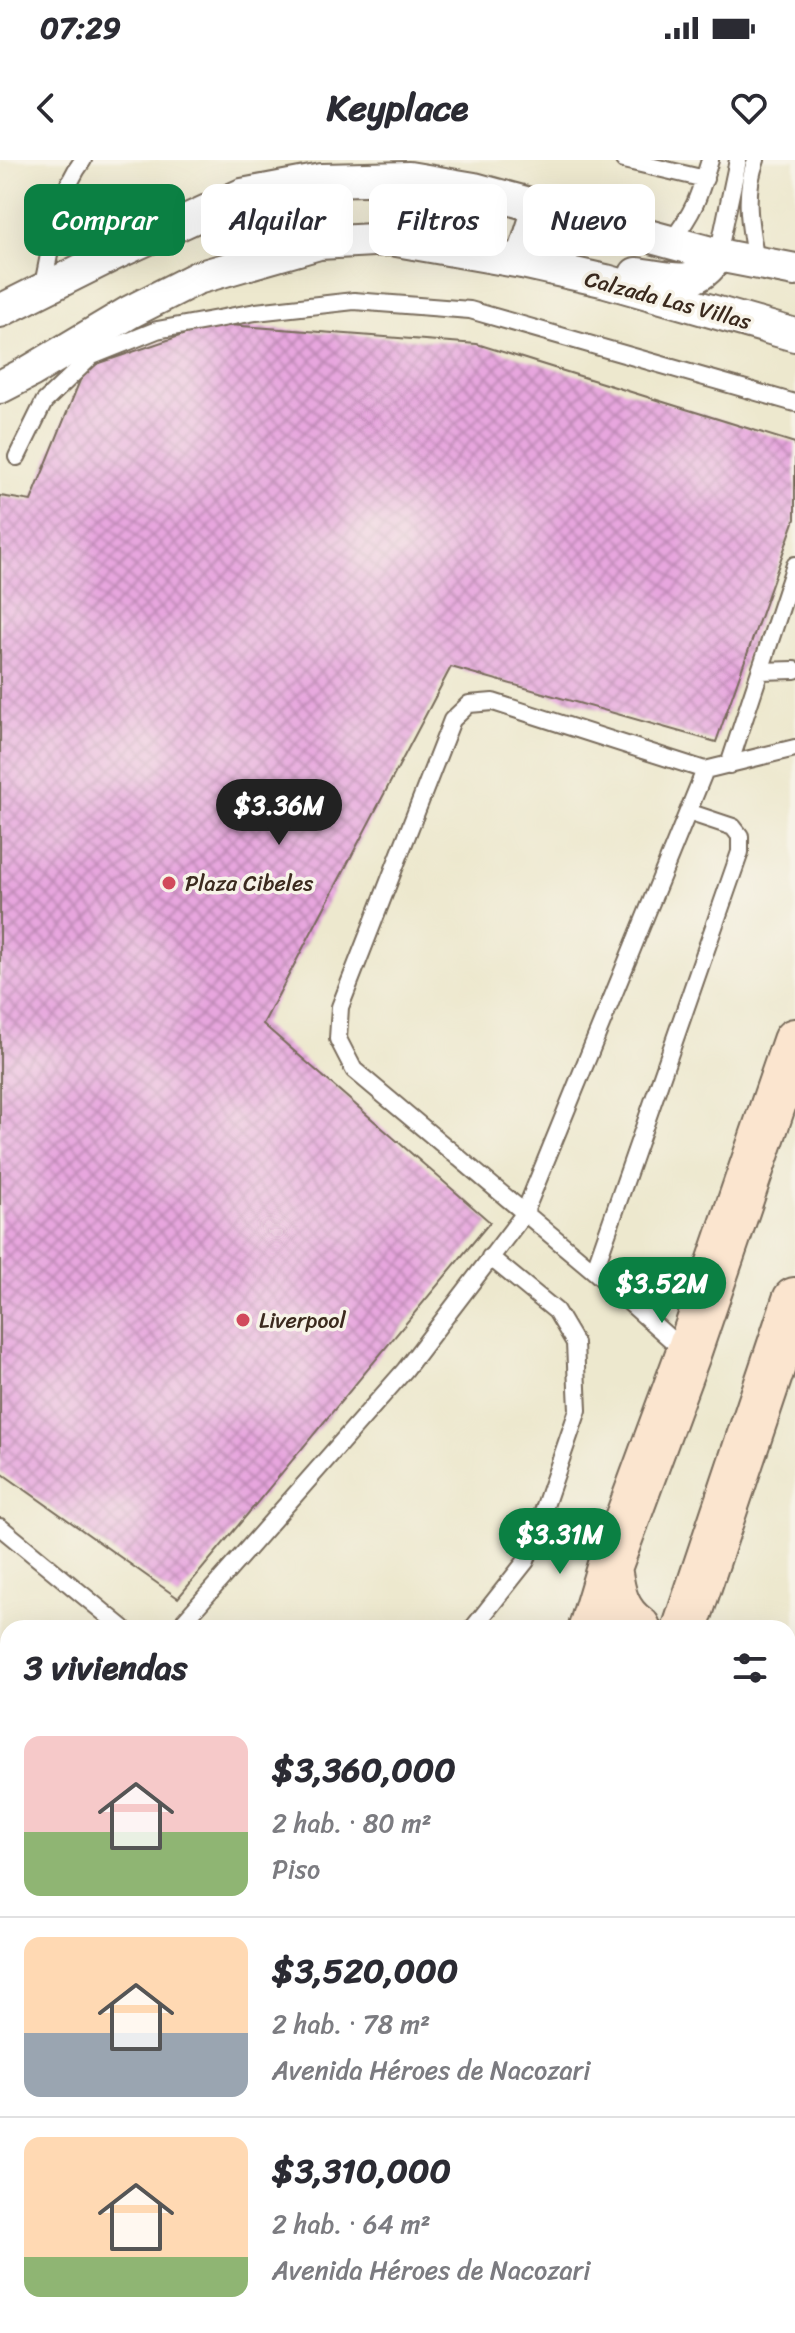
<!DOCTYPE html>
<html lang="es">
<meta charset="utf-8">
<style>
body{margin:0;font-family:Sriracha,sans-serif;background:#f2f2f3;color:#2b2b33;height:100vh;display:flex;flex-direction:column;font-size:30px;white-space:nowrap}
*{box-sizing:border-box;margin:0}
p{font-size:26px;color:#7c7c81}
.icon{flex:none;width:44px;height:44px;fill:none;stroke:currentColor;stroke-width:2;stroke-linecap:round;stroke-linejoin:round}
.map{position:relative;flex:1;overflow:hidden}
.panel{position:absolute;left:0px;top:1460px;width:796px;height:714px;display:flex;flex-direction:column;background:#fff;border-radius:24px 24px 0 0;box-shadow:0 8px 32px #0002}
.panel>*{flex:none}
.banner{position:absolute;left:24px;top:24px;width:748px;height:72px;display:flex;gap:16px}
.price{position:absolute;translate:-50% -68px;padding:0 18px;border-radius:28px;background:#0b8043;color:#fff;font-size:26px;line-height:52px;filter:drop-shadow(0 2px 4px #0008)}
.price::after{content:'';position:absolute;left:50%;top:48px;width:24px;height:18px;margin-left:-12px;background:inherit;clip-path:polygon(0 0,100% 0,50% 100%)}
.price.on{background:#222;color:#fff}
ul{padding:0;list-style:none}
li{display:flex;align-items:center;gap:24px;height:200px;padding:0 24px}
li+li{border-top:2px solid #e1e1e2}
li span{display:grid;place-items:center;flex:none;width:224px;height:160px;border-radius:16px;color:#555}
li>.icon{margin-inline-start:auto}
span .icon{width:96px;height:96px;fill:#fffc;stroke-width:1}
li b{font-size:34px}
h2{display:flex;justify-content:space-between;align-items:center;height:96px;padding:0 24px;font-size:34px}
.tag{padding:0 28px;border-radius:16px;background:#fff;box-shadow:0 8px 32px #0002;font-size:28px;line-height:72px}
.tag.on{background:#0b8043;color:#fff}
.status{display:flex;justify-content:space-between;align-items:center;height:56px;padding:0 40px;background:#fff;direction:ltr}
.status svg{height:22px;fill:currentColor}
header{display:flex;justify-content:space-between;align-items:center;height:104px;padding:0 24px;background:#fff;font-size:36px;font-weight:700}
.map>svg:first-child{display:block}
.park{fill:url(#park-crowns);stroke:#5f815c;stroke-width:2}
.building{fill:url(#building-cross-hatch)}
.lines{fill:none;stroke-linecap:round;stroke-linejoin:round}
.lane-casing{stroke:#796c5c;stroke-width:20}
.street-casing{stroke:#796c5c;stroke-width:36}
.secondary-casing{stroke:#796c5c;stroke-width:48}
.primary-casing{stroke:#796c5c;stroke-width:48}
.lane{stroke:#fff;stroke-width:16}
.street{stroke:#fff;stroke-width:32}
.secondary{stroke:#fbe5cf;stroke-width:44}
.primary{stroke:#f6be87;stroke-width:44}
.poi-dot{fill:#d1495b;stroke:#f7f3e8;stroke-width:3}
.labels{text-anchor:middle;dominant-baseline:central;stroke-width:7;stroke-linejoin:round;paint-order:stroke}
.street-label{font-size:22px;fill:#3b2a1e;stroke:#f7f3e8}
.poi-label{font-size:22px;fill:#3b2a1e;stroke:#f7f3e8;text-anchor:start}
</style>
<div class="status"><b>07:29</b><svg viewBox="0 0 49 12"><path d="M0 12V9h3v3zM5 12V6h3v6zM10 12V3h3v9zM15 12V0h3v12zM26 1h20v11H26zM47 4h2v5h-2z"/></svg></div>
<header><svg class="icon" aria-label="back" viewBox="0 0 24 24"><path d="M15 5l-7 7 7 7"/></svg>Keyplace<svg class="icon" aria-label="heart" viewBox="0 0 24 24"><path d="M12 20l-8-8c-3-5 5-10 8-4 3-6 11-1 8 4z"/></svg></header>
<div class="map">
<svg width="795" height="2173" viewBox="0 0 795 2173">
<defs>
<pattern id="park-crowns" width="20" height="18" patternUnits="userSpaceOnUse" patternTransform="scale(2)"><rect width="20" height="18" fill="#83d89b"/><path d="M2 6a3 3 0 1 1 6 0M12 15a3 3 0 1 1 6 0" fill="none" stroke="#72ba85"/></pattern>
<pattern id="building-cross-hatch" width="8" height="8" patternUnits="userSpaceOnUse" patternTransform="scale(2)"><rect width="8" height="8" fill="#e7a6de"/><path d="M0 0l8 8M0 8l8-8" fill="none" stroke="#bc87b3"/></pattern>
</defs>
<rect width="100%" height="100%" fill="#f7f3e8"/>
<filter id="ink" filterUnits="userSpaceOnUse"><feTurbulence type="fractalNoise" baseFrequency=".0125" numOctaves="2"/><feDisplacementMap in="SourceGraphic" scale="16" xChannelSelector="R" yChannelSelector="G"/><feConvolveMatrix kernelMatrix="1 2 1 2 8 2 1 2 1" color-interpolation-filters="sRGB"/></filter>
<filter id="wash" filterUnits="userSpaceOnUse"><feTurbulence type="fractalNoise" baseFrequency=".006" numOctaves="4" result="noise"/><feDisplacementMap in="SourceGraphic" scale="32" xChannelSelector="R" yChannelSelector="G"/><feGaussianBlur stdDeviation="1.8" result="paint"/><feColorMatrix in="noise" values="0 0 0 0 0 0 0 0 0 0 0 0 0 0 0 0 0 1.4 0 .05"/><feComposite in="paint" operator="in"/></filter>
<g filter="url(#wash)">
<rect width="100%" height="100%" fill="#ede8ce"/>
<path class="park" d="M0 1802 8 1804V2166H289L283 2173H0Z
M788 2098 795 2101V2173H452L449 2166H788Z"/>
<g id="blocks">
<path class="building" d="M215 164 477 184 795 283V359L716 582 451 507 263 864 490 1062 178 1438 0 1312V336L31 341 85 208Z"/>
</g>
</g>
<g filter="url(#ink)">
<use href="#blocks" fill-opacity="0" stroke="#796c5c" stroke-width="2"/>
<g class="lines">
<defs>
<path id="lane" d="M624 0 705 19
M756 0C743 34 750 67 756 102
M671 81C695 51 699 36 710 0
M718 95 738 0
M42 129C52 86 56 36 83 0
M17 297 44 242 92 196 157 170 256 152 354 141 470 150 795 243
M760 511 795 510
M729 605 795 405
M594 1111 740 692V676L733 667 688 652
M684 1191 594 1111 354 910 338 879 340 847 452 560 469 544 493 542 705 610 795 588
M0 1367 123 1468
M178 1468 405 1210 524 1054 705 610
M473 1468 526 1401 578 1250 575 1183 556 1151 490 1097
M0 1604 8 1602"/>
<path id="street" d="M522 102 540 45
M636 114C673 118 695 131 718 95
M0 151 116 93 242 35 322 20 409 18 474 29 718 95 795 110
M0 227 31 211 130 152 197 118 319 83 391 79 522 102 606 121 795 175
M788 1631 795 1634"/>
<path id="secondary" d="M609 1408C613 1433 616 1453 638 1468
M591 1468 609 1408 688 1194 795 881
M685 1468 795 1140
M788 1511 795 1510
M0 1662 8 1660
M788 2082 795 2084
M425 2166 430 2173
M358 2173 364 2166
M534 2173 548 2166"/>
<path id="primary" d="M788 1547 795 1546
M788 1583 795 1582
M0 1687 8 1686
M0 1727 8 1725"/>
</defs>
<use href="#lane" class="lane-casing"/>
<use href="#street" class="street-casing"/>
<use href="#secondary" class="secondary-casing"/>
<use href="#primary" class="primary-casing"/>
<use href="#lane" class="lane"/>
<use href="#street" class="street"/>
<use href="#secondary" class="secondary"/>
<use href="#primary" class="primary"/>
</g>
</g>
<g class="poi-dot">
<circle cx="169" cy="723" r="8"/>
<circle cx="243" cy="1160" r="8"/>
</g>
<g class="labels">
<g class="street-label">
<text transform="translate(668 140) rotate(15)">Calzada Las Villas</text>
</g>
<g class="poi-label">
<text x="185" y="723">Plaza Cibeles</text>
<text x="259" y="1160">Liverpool</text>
</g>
</g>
</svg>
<b class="price on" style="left:279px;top:687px">$3.36M</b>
<b class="price" style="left:662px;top:1165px">$3.52M</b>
<b class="price" style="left:560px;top:1416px">$3.31M</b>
<div class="banner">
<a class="tag on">Comprar</a>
<a class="tag">Alquilar</a>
<a class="tag">Filtros</a>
<a class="tag">Nuevo</a>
</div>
<section class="panel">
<h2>3 viviendas<svg class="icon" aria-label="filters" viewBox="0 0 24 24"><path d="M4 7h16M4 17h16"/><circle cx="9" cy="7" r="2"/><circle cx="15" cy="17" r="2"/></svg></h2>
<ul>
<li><span style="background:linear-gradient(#f6c9c9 60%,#8fb573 0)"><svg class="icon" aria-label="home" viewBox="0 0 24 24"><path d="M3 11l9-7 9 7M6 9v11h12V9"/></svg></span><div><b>$3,360,000</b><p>2 hab. · 80 m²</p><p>Piso</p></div></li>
<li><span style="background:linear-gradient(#ffd9b3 60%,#9aa5b1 0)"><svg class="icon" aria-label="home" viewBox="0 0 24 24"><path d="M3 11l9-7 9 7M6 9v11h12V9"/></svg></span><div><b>$3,520,000</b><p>2 hab. · 78 m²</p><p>Avenida Héroes de Nacozari</p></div></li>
<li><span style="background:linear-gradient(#ffd9b3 75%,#8fb573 0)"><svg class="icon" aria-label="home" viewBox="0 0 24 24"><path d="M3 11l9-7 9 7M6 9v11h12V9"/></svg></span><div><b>$3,310,000</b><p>2 hab. · 64 m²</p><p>Avenida Héroes de Nacozari</p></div></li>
</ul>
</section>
</div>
